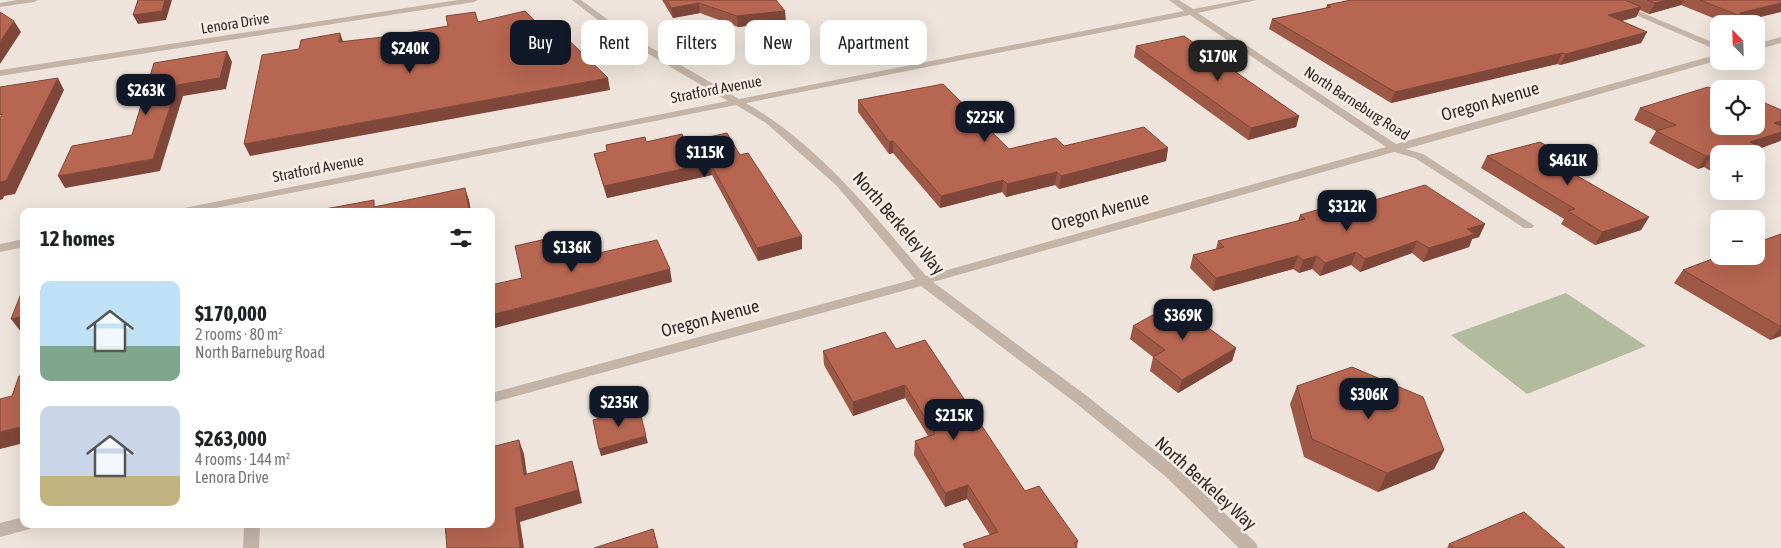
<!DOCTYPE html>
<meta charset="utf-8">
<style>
body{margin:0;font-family:"Asap Condensed",sans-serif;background:#f2f2f2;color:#202124;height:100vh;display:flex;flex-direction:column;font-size:19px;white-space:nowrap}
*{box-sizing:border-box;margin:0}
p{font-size:16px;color:#757577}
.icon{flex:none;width:28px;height:28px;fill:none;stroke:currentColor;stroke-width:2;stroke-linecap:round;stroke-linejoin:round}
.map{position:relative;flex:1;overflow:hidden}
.details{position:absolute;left:20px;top:208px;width:475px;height:320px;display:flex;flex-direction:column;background:#fff;border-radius:10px;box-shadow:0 5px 20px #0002}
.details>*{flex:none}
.guide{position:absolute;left:510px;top:20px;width:475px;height:45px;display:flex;gap:10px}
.needle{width:32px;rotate:337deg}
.buttons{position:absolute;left:1710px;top:15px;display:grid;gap:10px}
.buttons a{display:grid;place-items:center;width:55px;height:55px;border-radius:10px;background:#fff;box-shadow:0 5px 20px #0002;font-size:25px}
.price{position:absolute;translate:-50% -42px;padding:0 11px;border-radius:10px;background:#111827;color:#fff;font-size:16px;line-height:32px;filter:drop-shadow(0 1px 2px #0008)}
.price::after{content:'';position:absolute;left:50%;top:30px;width:15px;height:11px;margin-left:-8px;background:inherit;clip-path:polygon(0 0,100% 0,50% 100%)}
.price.active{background:#222;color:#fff}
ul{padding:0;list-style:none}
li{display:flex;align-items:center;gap:15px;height:125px;padding:0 20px}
li span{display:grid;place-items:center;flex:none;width:140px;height:100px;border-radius:10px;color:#555}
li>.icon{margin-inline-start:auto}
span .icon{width:60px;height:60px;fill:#fffc;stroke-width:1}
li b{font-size:21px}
h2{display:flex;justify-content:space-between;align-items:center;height:60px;padding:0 20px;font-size:21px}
.pill{padding:0 18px;border-radius:10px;background:#fff;box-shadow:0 5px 20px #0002;font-size:18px;line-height:45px}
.pill.active{background:#111827;color:#fff}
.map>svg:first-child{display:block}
.green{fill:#b2bb9d}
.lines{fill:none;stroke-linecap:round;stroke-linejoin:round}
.minor{fill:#c4b4a8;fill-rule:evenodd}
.wall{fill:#9d5846}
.shaded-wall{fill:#7f4739}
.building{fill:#b66651;stroke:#7f4739}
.labels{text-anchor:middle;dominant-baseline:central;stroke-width:5;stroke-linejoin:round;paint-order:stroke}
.far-street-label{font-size:15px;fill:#322a27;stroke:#f6eee6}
.street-label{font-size:18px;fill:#322a27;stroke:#f6eee6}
</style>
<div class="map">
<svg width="1781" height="548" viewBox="0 0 1781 548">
<rect width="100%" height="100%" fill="#eee4db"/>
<path class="green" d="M1566 293 1646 346 1527 394 1451 335Z"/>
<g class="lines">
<path class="minor" d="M17 0H38L34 2 0 7V3Z
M458 0H478L474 2 0 76V70Z
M572 0H581L626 33 739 99 1184 11 1169 0H1179L1193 9 1241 0H1257L1198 13 1396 144 1719 54V60L1406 149 1423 154 1532 224 1534 226 1532 228H1524L1415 158 1394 152 933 282 1087 396 1177 468 1256 543 1258 548H1239L1165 476 1077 404 921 286 491 403V393L915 279 837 186 766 123 736 105 200 211H178L184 208 728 101 620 37ZM1190 15 1386 147 926 276C872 213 819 145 746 103Z
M1601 0H1612L1719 45V51Z
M1781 37V43L1756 50V44Z
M24 239V247L0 252V244Z
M24 517V524H32L30 529 0 537V523Z
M244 524H260L259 548H243Z"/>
</g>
<path class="wall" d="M662 0H776L786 21 738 27 700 13 673 18Z
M1351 0H1781L1736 24H1728L1681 5 1649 14 1640 10 1636 17 1621 21 1647 32 1641 43 1560 65 1557 64 1391 103 1269 29 1272 19 1326 8 1327 5Z
M1136 46 1299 116 1296 127 1248 140 1134 57Z
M858 100 1009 149 1064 146 1168 148 1166 161 1059 189 1055 185 1006 197 1002 192 940 208 893 153 889 154 858 112Z
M1640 108 1719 126 1781 110V140L1780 141 1753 151 1751 154H1719V167L1709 170 1704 167 1698 169 1649 143 1656 131 1634 120Z
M646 142H686L740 155 802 249 758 261 712 175 607 198 597 166 594 154 607 151 606 145Z
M1487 156 1568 171 1649 217 1641 230 1595 245 1561 224 1564 219 1481 168Z
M1338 211 1485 224 1479 237 1472 239 1469 247 1423 262 1412 253 1360 272 1351 265 1320 276 1312 269 1299 273 1293 269 1213 291 1190 268 1193 255 1216 249 1218 241 1298 221 1300 215Z
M1781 234V336L1770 340 1674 283 1683 270Z
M1133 326 1236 348 1232 361 1178 393 1150 371 1153 357 1130 339Z
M896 349 1025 491 1078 541 1077 547 990 535 967 499 945 507 914 455 915 441 928 436 905 398 853 416 824 365 823 351Z
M1297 386 1444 450 1434 469 1378 492 1304 457 1290 404Z
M1449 544 1565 548H1447Z"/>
<path class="shaded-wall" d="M165 0H172L166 20 138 24 133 15Z
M1667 0H1684L1681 5 1649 14 1655 3Z
M699 3 700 13 673 18 671 8Z
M1781 3V12L1736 23 1740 16V13Z
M1641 7 1636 17 1603 26 1608 15Z
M785 11 786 21 738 27 737 16Z
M14 21 21 32 0 64V42Z
M1647 32 1641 43 1560 65 1566 54Z
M340 33 344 44 339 42Z
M227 51 232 62 226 89 183 96 160 171 65 188 58 176 153 159 177 85Z
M1562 53 1557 64 1391 103 1395 92Z
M58 78 64 90 15 194 4 196 3 199 0 200V182Z
M608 78 610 90 250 156 244 144Z
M1299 116 1296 127 1248 140 1251 128Z
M1781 121V130L1774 123Z
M1781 132V140L1780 141 1753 151 1751 154H1728L1750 142Z
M893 141V153L889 154V142Z
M1168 148 1166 161 1059 189 1061 176Z
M1712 155 1704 167 1698 169 1706 156Z
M1716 157H1719V167L1709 170Z
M1573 160 1567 173 1558 165Z
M710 163 712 175 607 198 604 186Z
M1057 172 1055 185 1006 197 1007 184Z
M1003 180 1002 192 940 208 941 196Z
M465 188 469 200 471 211H469Z
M1649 217 1641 230 1595 245 1602 232Z
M1485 224 1479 237 1472 239 1469 247 1423 262 1429 248 1467 229Z
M802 236V249L758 261 757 248Z
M1417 241 1412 253 1360 272 1365 259Z
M1356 252 1351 265 1320 276 1325 263Z
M1298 256 1293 269 1213 291 1216 278Z
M1317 256 1312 269 1299 273 1303 260Z
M670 269 672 282 491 329V315Z
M24 316V331L21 332 11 319Z
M1781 327V336L1770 340Z
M1236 348 1232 361 1178 393 1182 380Z
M905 385V398L853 416V402Z
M24 426V443L0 449V432Z
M646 436 648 443 601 456 599 449Z
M519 440 524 454 529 489 524 475Z
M1444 450 1434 469 1378 492 1387 473Z
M572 461 576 475 582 503 520 522 524 548H520L515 508Z
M968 485 967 499 945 507V493Z"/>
<path class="building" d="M138 0H165L162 11 133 15Z
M667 0H776L785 11 737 16 699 3 671 8Z
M1351 0H1625L1641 7 1608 15 1647 32 1566 54 1562 53 1395 92 1272 19 1331 7 1327 5Z
M1647 0H1667L1655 3Z
M1700 0H1781V3L1740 13V16Z
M525 11 541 27 552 24 608 78 244 144 262 55 299 49 301 40 340 33 339 42 383 37 448 26 446 16 475 12 478 22Z
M0 12 14 21 0 42Z
M1184 36 1299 116 1251 128 1136 46Z
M227 51 220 78 177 85 153 159 58 176 72 146 132 135 154 63Z
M58 78 6 181 0 182V118L2 114 0 115V87Z
M943 84 1009 149 1056 138 1064 146 1144 127 1168 148 1061 176 1057 172 1007 184 1003 180 941 196 893 141 889 142 858 100Z
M1708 87 1719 91V126H1756V99L1781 110V121L1774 123 1781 126V132L1750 142 1756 145 1728 154H1719V157H1716L1712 155 1706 156 1656 131 1676 125 1640 108Z
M727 133 740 155 748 153 802 236 757 248 710 163 604 186 594 154 607 151 606 145 645 137 646 142 682 134 686 142Z
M1540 142 1573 160 1558 165 1649 217 1602 232 1568 211 1575 209 1487 156Z
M1425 185 1485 224 1467 229 1475 234 1429 248 1417 241 1365 259 1356 252 1325 263 1317 256 1303 260 1298 256 1216 278 1193 255 1224 247 1218 241 1305 219 1300 215 1330 206 1338 211Z
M465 188 469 211H314L374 200V207Z
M1781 234V327L1683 270 1720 256H1756V243Z
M546 239 550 252 560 250 563 261 657 240 670 269 491 315V285L522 278 515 246Z
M24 286V316L11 319Z
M1174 303 1236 348 1182 380 1153 357 1165 350 1133 326Z
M885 332 896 349 925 340 1025 491 1039 486 1078 541 1074 543 1077 548H965L963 544 998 532 968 485 945 493 915 441 935 434 905 385 853 402 823 351Z
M1352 367 1423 397 1444 450 1387 473 1312 439 1297 386Z
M24 375V426L0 432V399L12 396 19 376Z
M639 408 646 436 599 449 593 420Z
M519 440 524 475 572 461 578 490 515 508 520 548H447L445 524H491V447Z
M1524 512 1565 548H1454L1449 544Z
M653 529 658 548H594Z"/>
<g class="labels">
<g class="far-street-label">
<text transform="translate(235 23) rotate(-9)">Lenora Drive</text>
<text transform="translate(716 89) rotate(-11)">Stratford Avenue</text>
<text transform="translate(1357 103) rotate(33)">North Barneburg Road</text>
<text transform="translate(318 168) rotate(-11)">Stratford Avenue</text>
</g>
<g class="street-label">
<text transform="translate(1490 101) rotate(-16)">Oregon Avenue</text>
<text transform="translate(1100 211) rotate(-16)">Oregon Avenue</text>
<text transform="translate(899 223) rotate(49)">North Berkeley Way</text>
<text transform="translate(710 318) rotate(-15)">Oregon Avenue</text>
<text transform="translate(1206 483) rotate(42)">North Berkeley Way</text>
</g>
</g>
</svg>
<div class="buttons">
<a><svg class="needle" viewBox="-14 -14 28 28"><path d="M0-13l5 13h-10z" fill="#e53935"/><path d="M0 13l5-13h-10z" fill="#757577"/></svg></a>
<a><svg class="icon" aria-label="locate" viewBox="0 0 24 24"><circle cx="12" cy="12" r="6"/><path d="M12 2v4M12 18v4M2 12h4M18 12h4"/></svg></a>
<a>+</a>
<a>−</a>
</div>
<b class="price" style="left:410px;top:74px">$240K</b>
<b class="price active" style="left:1218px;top:82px">$170K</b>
<b class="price" style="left:146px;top:116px">$263K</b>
<b class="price" style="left:985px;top:143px">$225K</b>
<b class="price" style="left:705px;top:178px">$115K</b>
<b class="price" style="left:1568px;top:186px">$461K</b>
<b class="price" style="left:1347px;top:232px">$312K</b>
<b class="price" style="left:572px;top:273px">$136K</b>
<b class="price" style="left:1183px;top:341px">$369K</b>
<b class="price" style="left:1369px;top:420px">$306K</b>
<b class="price" style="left:619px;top:428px">$235K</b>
<b class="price" style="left:954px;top:441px">$215K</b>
<div class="guide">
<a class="pill active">Buy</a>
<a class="pill">Rent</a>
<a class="pill">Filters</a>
<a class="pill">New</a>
<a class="pill">Apartment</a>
</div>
<section class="details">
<h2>12 homes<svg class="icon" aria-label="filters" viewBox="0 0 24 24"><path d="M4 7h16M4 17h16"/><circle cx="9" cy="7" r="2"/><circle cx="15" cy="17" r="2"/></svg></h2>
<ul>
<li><span style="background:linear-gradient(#bfe0f5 65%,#7fa58c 0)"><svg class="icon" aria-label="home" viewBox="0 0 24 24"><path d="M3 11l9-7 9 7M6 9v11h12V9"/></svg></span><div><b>$170,000</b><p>2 rooms · 80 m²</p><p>North Barneburg Road</p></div></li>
<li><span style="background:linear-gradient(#c9d6e8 70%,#c2b280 0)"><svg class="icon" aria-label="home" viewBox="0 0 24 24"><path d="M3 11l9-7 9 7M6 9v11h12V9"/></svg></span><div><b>$263,000</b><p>4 rooms · 144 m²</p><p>Lenora Drive</p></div></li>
</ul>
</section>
</div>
